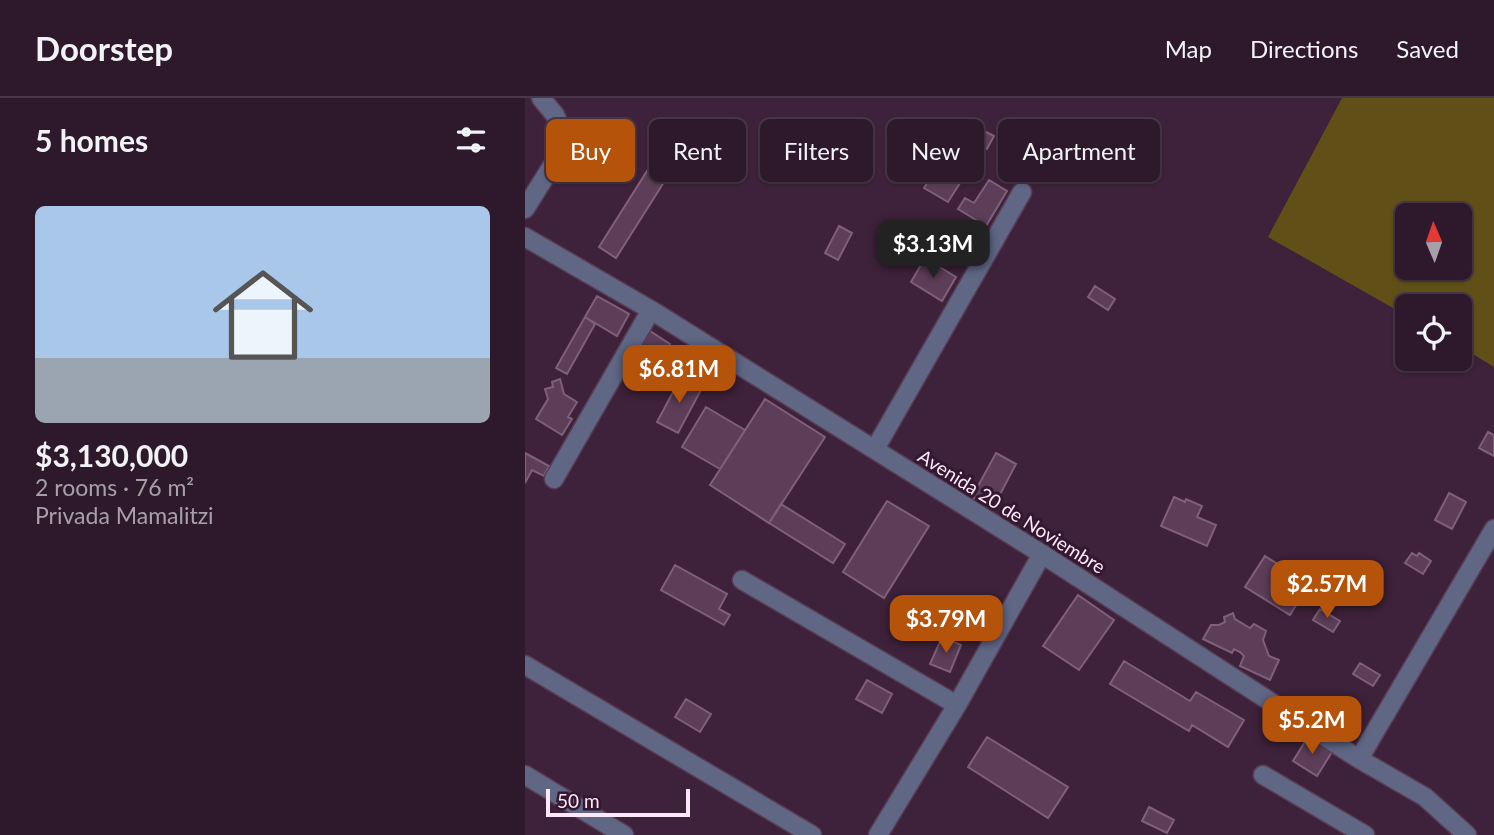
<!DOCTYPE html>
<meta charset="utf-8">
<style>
body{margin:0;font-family:Lato,sans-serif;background:#362234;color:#f1f3f6;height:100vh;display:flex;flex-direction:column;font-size:26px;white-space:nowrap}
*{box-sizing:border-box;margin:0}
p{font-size:23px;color:#a7a0a9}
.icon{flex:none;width:38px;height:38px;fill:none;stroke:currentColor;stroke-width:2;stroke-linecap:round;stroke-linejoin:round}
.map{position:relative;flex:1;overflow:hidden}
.details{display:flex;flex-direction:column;background:#2e192c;width:525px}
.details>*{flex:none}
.guide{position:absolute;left:21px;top:21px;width:665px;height:63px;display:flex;gap:14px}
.needle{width:46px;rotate:358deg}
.buttons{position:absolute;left:870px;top:105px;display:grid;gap:14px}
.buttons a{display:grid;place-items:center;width:77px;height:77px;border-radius:10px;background:#2e192c;box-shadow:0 2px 5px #0004,0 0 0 2px #493848;font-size:35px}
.scale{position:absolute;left:21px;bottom:18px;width:144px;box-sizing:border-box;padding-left:7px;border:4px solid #fce8f8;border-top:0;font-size:19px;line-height:24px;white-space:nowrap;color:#fce8f8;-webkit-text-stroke:5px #341730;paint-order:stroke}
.price{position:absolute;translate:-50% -60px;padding:0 16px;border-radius:14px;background:#b45309;color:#fff;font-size:23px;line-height:46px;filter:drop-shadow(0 2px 4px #0008)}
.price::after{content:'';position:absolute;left:50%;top:42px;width:21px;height:16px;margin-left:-10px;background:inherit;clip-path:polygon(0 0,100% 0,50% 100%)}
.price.selected{background:#222;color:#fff}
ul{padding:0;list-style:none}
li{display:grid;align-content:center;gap:14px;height:371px;padding:0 35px}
li span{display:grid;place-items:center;height:217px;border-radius:10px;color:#555}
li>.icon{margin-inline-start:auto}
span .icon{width:126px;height:126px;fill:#fffc;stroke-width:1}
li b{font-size:30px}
h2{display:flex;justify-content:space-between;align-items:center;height:84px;padding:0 35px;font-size:30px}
.tag{padding:0 24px;border-radius:10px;background:#2e192c;box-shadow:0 2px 5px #0004,0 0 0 2px #493848;font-size:24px;line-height:63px}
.tag.selected{background:#b45309;color:#fff}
header{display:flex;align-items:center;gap:42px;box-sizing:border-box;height:98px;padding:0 35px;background:#2e192c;border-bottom:2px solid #493848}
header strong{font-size:33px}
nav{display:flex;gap:38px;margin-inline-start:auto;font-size:24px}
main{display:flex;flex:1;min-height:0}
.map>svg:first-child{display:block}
.green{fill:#605017;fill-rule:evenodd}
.building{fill:#5d3e58;stroke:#815f7b;stroke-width:2}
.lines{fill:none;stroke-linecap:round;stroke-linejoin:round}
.minor-casing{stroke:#593d55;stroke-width:21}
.minor{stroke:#5f6785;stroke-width:18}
.labels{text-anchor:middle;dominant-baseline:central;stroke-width:6;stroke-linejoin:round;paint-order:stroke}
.street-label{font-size:19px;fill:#fce8f8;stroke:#341730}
</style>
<header>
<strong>Doorstep</strong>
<nav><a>Map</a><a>Directions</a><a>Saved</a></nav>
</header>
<main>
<section class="details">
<h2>5 homes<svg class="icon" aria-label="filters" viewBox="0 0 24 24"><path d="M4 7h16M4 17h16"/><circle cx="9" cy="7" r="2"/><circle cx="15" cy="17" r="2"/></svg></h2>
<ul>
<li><span style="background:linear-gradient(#a9c7e8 70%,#9aa5b1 0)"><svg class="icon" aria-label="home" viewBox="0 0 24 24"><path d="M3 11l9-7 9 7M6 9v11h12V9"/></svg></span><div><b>$3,130,000</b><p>2 rooms · 76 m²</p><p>Privada Mamalitzi</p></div></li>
</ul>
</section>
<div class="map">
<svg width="969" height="737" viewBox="0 0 969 737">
<rect width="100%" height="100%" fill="#3e213a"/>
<path class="green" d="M817 0H969V269L935 248 934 208H882V218L743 139ZM882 117H934V170H882Z"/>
<path class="building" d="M441 24 469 38 462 51 435 37Z
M418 59 442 74 423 104 399 90Z
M129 62 146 73 91 160 74 149Z
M464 82 482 93 461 128 433 111 440 100 449 105Z
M314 128 327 135 313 162 300 155Z
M400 160 431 179 417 203 386 184Z
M570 188 590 201 583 212 563 199Z
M72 198 104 216 92 238 60 219Z
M60 219 70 226 42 276 31 270Z
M119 229 145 246 124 280 110 271 113 267 100 259Z
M156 279 177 290 153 335 132 324Z
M35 281 39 296 52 304 43 319 47 321 37 337 11 321 23 301 20 291 28 289 27 284Z
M240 301 300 339 244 425 185 387Z
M181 309 220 332 195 371 157 349Z
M963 334 969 337V358L954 350Z
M0 355 24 368 19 378 7 372 0 385Z
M471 355 491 366 468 410 447 399Z
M924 395 941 404 927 431 910 422Z
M649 399 660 404 661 401 677 408 672 419 691 427 682 448 636 428Z
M362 403 404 428 359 500 318 474Z
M256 406 320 446 308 465 244 425Z
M887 455 892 458 894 455 906 463 898 476 880 465Z
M740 458 784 486 765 517 720 489Z
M150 467 202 496 194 511 205 517 199 527 136 492Z
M553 497 589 522 554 572 518 548Z
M795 511 815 523 808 534 788 522Z
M708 515 710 521 725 530 729 526 741 533 738 542 744 558 754 562 745 582 715 568 719 558 715 554 709 551 707 555 678 541 686 527H694L700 524 699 519Z
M417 539 436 547 425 574 405 566Z
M599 563 665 603 671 594 719 622 703 649 667 627 664 633 585 586Z
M835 565 855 577 848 588 828 576Z
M342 582 367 596 357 615 331 601Z
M161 601 186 616 175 634 150 619Z
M462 639 543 689 523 720 443 669Z
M783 639 807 654 792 678 768 663Z
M624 709 649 722 642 735 617 723Z"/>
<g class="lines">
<defs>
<path id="minor" d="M0 111 37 52 38 34 30 17 16 0
M0 139 126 212 517 456 834 661 900 699 942 737
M350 351 497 94
M29 381 126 212
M217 482 432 607
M0 567 287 737
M834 661 969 431
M0 677 99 737
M738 677 840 737
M353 737 432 607 517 456"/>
</defs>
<use href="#minor" class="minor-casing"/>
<use href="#minor" class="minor"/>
</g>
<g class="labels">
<g class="street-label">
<text transform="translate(487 413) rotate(32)">Avenida 20 de Noviembre</text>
</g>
</g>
</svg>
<div class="buttons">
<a><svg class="needle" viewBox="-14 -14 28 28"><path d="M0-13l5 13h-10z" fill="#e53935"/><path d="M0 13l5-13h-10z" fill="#a7a0a9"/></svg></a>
<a><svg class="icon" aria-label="locate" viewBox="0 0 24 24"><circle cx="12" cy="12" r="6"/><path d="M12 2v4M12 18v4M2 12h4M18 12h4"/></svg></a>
</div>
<div class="scale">50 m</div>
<b class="price selected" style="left:408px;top:182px">$3.13M</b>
<b class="price" style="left:154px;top:307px">$6.81M</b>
<b class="price" style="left:802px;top:522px">$2.57M</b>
<b class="price" style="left:421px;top:557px">$3.79M</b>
<b class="price" style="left:787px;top:658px">$5.2M</b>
<div class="guide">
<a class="tag selected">Buy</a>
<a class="tag">Rent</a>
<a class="tag">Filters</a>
<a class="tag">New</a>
<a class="tag">Apartment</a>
</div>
</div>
</main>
